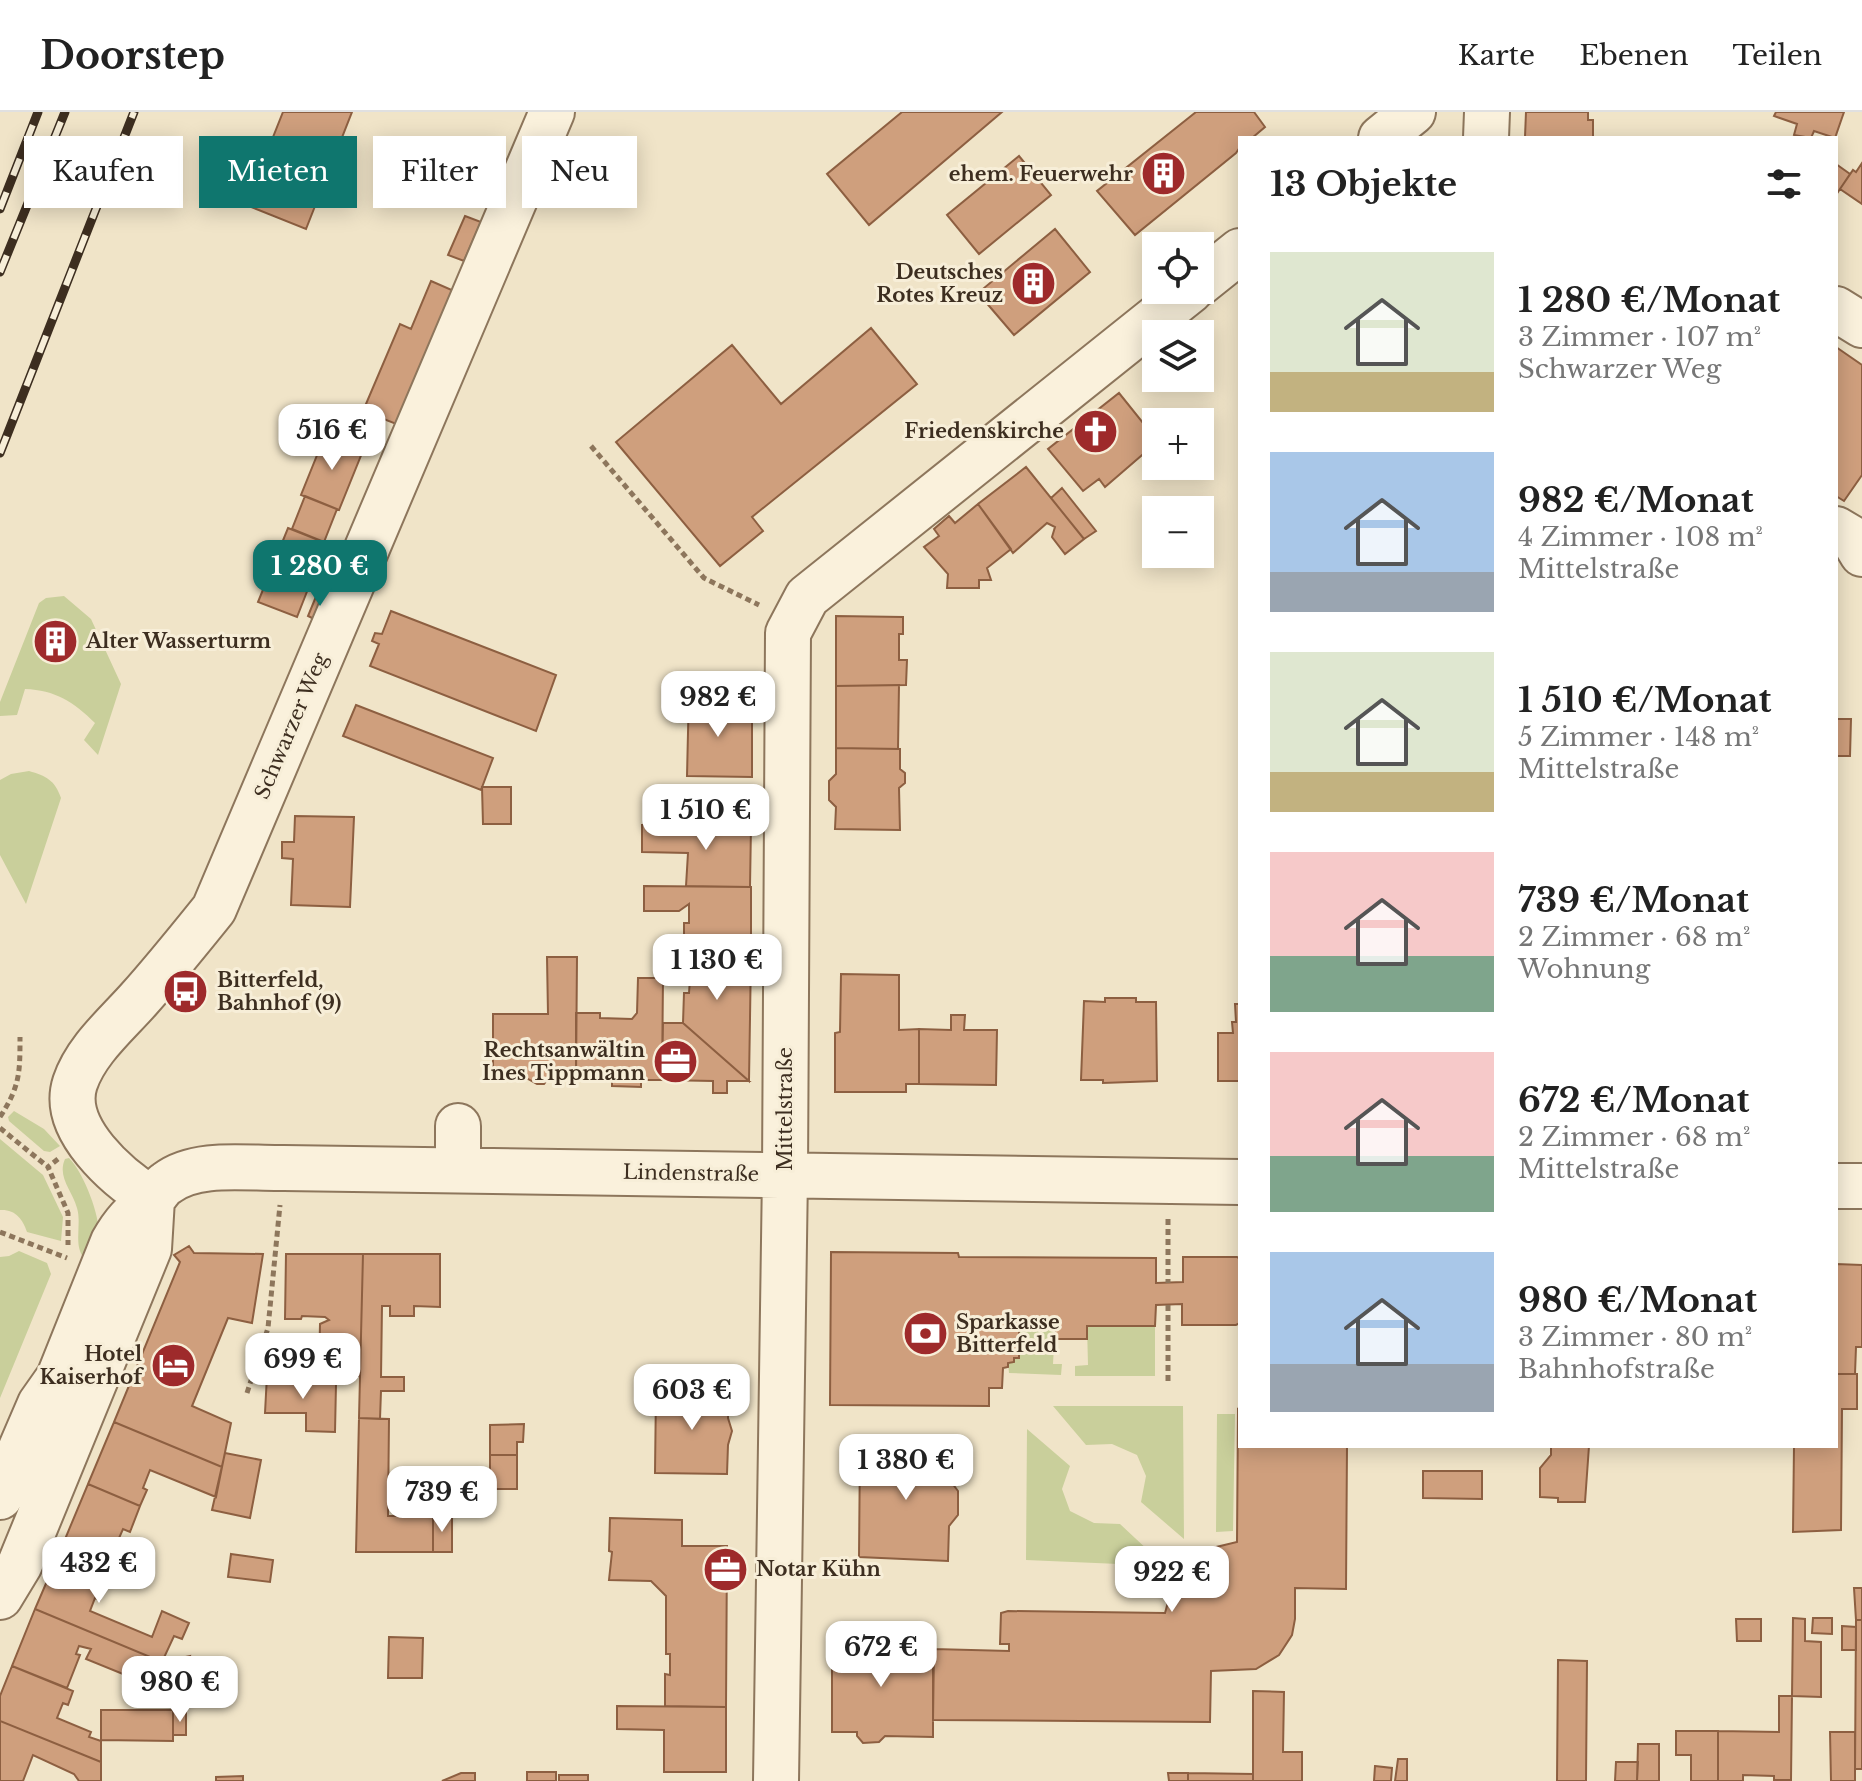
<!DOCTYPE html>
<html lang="de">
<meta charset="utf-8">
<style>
body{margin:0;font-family:"Libre Baskerville",serif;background:#f6f6f6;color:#222;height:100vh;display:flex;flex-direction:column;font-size:30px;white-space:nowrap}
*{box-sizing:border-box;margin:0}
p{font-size:26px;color:#767676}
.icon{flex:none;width:44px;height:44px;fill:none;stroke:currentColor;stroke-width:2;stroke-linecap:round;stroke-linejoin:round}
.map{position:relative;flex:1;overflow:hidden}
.panel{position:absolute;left:1238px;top:24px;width:600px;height:1312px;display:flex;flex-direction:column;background:#fff;border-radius:0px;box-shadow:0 4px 20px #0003}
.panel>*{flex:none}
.hud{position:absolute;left:24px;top:24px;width:760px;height:72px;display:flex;gap:16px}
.buttons{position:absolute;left:1142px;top:120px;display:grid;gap:16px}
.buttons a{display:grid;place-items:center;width:72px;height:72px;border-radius:0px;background:#fff;box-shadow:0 4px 20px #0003;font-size:40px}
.price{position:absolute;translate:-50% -68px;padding:0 18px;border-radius:16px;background:#fff;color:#222;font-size:26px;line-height:52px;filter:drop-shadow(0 2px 4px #0008)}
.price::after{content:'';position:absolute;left:50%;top:48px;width:24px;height:18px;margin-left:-12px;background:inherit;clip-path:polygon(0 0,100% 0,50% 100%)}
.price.selected{background:#0f766e;color:#fff}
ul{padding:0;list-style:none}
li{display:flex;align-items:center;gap:24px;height:200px;padding:0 32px}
li span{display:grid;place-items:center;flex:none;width:224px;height:160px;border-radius:0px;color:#555}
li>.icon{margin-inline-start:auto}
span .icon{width:96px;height:96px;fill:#fffc;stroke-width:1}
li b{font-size:34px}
h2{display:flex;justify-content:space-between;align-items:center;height:96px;padding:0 32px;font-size:34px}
.pill{padding:0 28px;border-radius:0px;background:#fff;box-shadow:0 4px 20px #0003;font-size:28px;line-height:72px}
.pill.selected{background:#0f766e;color:#fff}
header{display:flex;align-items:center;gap:48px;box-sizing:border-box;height:112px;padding:0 40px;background:#fff;border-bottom:2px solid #e0e0e0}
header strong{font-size:38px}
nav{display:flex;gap:44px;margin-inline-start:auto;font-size:28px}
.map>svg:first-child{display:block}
.green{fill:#c9cf9b}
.building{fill:#cf9f7d;stroke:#8d5f41;stroke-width:2}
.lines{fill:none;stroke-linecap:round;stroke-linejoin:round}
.minor-casing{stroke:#8d765c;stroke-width:48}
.path{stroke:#8d765c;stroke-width:5;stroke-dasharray:6 4;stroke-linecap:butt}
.minor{stroke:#faf1dc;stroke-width:44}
.rail-casing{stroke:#3d2e20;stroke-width:9}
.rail{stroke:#f7eed8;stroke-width:6;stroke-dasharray:18;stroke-linecap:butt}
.labels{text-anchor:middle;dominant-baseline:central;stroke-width:6;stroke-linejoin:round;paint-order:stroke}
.poi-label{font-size:20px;font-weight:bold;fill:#3d2e20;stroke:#f7eed8;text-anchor:end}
.street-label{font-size:20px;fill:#3d2e20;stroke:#f7eed8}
</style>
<header>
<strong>Doorstep</strong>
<nav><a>Karte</a><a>Ebenen</a><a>Teilen</a></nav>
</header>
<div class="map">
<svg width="1862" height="1669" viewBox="0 0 1862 1669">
<rect width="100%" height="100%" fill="#f0e4c8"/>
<path class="green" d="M64 484 91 507 121 572 98 643 84 628 95 611C74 590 55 578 25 577L17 603 0 604V590L39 491 46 486Z
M29 659C46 664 55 668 61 686L26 792 0 743V668L11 662Z
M14 999 44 1017 60 1034 50 1040 44 1039 9 1009 8 1005Z
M0 1027 43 1063 63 1105 61 1129 27 1120C23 1107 15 1097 0 1098Z
M69 1046C82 1058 102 1106 98 1124 96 1131 88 1139 84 1146 73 1133 82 1112 77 1096 72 1078 57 1065 65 1047Z
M19 1139 47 1151 51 1162 0 1286V1145L9 1144Z
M1087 1214H1155V1264H1075V1254L1088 1253Z
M1019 1216H1055L1053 1252H1062L1061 1263 1009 1261 1008 1251 1019 1245Z
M1053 1294H1183L1184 1427 1141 1390 1146 1364 1137 1343 1112 1332 1086 1333Z
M1217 1302H1235L1233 1419 1216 1420Z
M1027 1317 1070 1354 1062 1377 1070 1399 1094 1411 1120 1412 1165 1454 1026 1448Z"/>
<path class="building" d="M283 0H352L306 117 246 93Z
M902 0H1002L869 113 827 62Z
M1196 0H1254L1265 15 1252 26H1240V35L1236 41 1135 123 1097 79Z
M1526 0H1588V8H1593V26L1525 25Z
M1776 0H1844L1835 26 1814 19 1811 26 1794 23 1797 12 1774 4Z
M1019 44 1051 83 979 142 947 103Z
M1862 51V92L1840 77 1853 58 1856 60Z
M1836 52 1850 62 1836 83Z
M465 104 481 110 464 149 448 143Z
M1055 117 1090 160 1014 223 978 181Z
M431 169 454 179 404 315 363 299 400 212 411 217Z
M871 216 917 272 752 405 763 419 720 454 616 330 732 233 781 292Z
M1836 235 1862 253V363L1844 389 1836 384Z
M1119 281 1156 327V331L1105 375 1099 367 1083 379 1048 337Z
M326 321 364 336 339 398 301 383Z
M1026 355 1084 427 1065 442 1052 425 1055 415 1047 411 1013 441 978 392Z
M1062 376 1096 419 1084 427 1051 386Z
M305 384 337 397 324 430 292 417Z
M978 392 1011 437 987 456 991 468H979V476H947L948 462 924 435 939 424 934 417 949 404 955 411Z
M288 416 326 431 297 505 258 490Z
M317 482 331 487 322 511 308 504Z
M391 499 556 563 536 619 370 554 379 532 372 529 375 521 382 522Z
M836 504 903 505V522H899V548H907L906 573 836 574Z
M38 529a17 17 0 1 1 34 0a17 17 0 1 1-34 0Z
M899 573 898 637 836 636V574Z
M689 578 752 602V665L687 664Z
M356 593 493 646 481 678 343 624Z
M1836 607H1851L1850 644H1836Z
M836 636 900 637V657L905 661V671L899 676 900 718 835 717 836 695 829 688V669L836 662Z
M482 675H511V712H483Z
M295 704 354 705 350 795 291 793 293 747 282 746V730H294Z
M642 713 751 714 750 775 686 774 688 741 642 740Z
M644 774 751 775V843L689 842V831L684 830V811H689V792L679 799H644Z
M663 842 751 843 749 969 683 911 684 881H689L690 867 663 866Z
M547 845H577L576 967H548L544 972H537L528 967H493V902H548Z
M841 862 899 863V918L919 917V972H906V980H835V921L840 920Z
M638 866H663L662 968H641V975L612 974V967H576V901H600V906L632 907 637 901Z
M1105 886H1136V890H1156L1157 969 1103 971V968H1081L1084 889 1105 890Z
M1235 892H1240V969H1218V921H1233L1232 910H1236Z
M951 903H965L964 918H997L996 973 919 972V917L951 918Z
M663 911H683L749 969H727V981H713V969L662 968Z
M189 1134 194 1141 263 1142 252 1211 228 1206 192 1294 231 1311 222 1355 114 1310 180 1150 174 1143Z
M831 1140 958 1141 959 1145 1156 1146V1171L1183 1170V1145H1237L1240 1147V1211L1236 1213H1182V1192L1156 1193 1155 1214H1087V1227H1055V1216H1019V1246H1014V1250L1008 1251V1255L1003 1256 1002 1276H989V1294L830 1293Z
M286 1142H363L360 1264H351L352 1256 341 1257V1264H325V1257H319L320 1212 329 1208 325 1205 302 1204 301 1207H285Z
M363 1142H440V1195L414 1194V1204H390V1194H382L381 1265H404V1279H381L380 1307 359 1306Z
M1836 1152 1862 1153V1235H1856L1855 1262H1836Z
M1836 1262H1857V1297H1842L1841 1418 1793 1420 1794 1334H1836Z
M267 1263 301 1264V1272H336L335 1320 306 1319V1301H265Z
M656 1278 728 1280V1306L732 1319 728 1333 727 1362 655 1361Z
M1240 1291V1334H1347L1346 1477 1295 1476V1507L1292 1523 1279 1543 1256 1557 1211 1559 1210 1610 933 1608 934 1537 1009 1539V1532H1000L1001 1501 1008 1499 1165 1501 1173 1472 1187 1452 1212 1436 1237 1430 1238 1297 1240 1298Z
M359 1306 389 1307 388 1404H433V1440H356Z
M114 1310 222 1355 216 1385 150 1358 143 1376 147 1378 140 1394 88 1372Z
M524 1312 523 1330H517V1343H490V1313Z
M949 1332V1367L958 1379V1403L949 1414 948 1449 859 1445 860 1334Z
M1551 1334H1589L1585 1390H1558V1386L1540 1385V1356L1551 1343Z
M225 1341 261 1348 250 1406 212 1398Z
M490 1343H517V1377H490Z
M1423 1359H1482V1387L1423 1386Z
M88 1372 140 1394 130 1420 123 1417 108 1451 63 1432Z
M433 1404H452V1440H433Z
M610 1406 682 1408V1434H727L726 1595 665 1594V1562L670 1563V1542H666V1484L651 1469 609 1468 612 1440 609 1439Z
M63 1432 108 1451 102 1466 107 1469V1472L100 1488 95 1486 90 1499 152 1525 162 1499 189 1511 182 1527 174 1524 162 1550 35 1497Z
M231 1442 273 1448 270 1470 228 1465Z
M1854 1476H1862V1508H1856Z
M35 1497 162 1550 190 1544 183 1581 150 1573 86 1547 91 1537 79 1534 76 1542 80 1543 67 1576 12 1554Z
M1793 1506 1805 1507V1529L1821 1530V1585L1792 1584Z
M1813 1506H1832V1522L1812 1521Z
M1736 1507H1761V1529H1737Z
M1856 1508H1862V1657H1855Z
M1842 1514 1856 1515V1538H1842Z
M389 1525 423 1526 422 1566H388Z
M832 1525H885V1536L933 1537V1625L885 1624 879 1630 863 1631 857 1624V1620H832Z
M1558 1548 1587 1549 1586 1669H1557Z
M12 1554 73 1579 68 1593 63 1591 57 1606 91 1620 89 1625 101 1629V1650L0 1609V1584Z
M1253 1579 1284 1580 1283 1640H1302V1669H1253Z
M1779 1584H1792L1791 1668H1774V1664L1743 1663V1669H1718V1619L1779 1620Z
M617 1594 726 1595V1660H664V1618L617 1617Z
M101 1598H173V1629L101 1628Z
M173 1600H186V1623H173Z
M0 1609 101 1650V1669H79L74 1662 33 1643 23 1669H0Z
M1676 1619H1718V1669H1691V1643H1676Z
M1830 1620H1855V1669H1831Z
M1638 1632H1659V1669H1637Z
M1398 1647H1407V1669H1395Z
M1616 1650H1638L1637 1669H1615Z
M1375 1654 1392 1656 1391 1669H1374Z
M527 1660H556V1669H527Z
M461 1661H475V1669H442Z
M1168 1661H1188V1669H1169Z
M1188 1661 1253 1662V1669H1188Z
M559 1663H588V1669H559Z
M243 1664V1669H216V1665Z"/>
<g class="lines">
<defs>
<path id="minor" d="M1381 26 1413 0
M1486 26 1487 0
M1200 171 1240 139
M1836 197 1862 213
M1836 417 1853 427 1862 442
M458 1014V1058
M1836 1074H1862
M152 1087C118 1066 60 1017 75 971 86 938 116 913 139 887 165 858 189 828 214 797L552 0
M0 1385 40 1292 59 1265 113 1130C123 1112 133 1101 150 1089 156 1084 160 1075 167 1071 197 1048 249 1057 284 1056L1240 1070
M0 1485 20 1452 149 1137 152 1087
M776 1669 785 1062 788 521 807 485 1191 178"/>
</defs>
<use href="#minor" class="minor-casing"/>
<path class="path" d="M591 334 704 466 759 493
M0 1005C20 974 20 961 20 925
M0 1016 48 1055
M58 1047 48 1055 68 1101V1133
M1168 1107V1171
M0 1120 67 1146
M1168 1269V1193
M247 1281 268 1216 280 1093"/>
<use href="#minor" class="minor"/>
<defs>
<path id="rail" d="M0 97 38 0
M0 160 65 0
M0 341 134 0"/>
</defs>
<use href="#rail" class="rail-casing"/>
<use href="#rail" class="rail"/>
</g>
<defs>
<symbol id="building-disc" viewBox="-11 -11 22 22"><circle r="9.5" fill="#9e2a2b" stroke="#f7eed8"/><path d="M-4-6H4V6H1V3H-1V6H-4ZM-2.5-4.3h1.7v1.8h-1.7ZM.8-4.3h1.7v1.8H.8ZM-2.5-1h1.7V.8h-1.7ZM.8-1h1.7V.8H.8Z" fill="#fff"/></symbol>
<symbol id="church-disc" viewBox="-11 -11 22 22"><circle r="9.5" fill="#9e2a2b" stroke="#f7eed8"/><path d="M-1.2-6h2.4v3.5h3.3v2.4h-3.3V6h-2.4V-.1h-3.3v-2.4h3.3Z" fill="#fff"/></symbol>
<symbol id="bus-disc" viewBox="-11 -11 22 22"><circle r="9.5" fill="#9e2a2b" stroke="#f7eed8"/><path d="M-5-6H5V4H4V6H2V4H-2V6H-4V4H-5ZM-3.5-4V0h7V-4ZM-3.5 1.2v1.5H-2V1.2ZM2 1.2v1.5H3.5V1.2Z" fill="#fff"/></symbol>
<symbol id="office-disc" viewBox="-11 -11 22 22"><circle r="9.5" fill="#9e2a2b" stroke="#f7eed8"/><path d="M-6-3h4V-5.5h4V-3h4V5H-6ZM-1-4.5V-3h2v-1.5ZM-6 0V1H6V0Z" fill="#fff"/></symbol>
<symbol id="bank-disc" viewBox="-11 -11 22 22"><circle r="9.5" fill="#9e2a2b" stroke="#f7eed8"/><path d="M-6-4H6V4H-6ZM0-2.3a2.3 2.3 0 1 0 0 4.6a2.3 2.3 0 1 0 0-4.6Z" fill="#fff"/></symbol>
<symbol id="hotel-disc" viewBox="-11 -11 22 22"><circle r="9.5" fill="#9e2a2b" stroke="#f7eed8"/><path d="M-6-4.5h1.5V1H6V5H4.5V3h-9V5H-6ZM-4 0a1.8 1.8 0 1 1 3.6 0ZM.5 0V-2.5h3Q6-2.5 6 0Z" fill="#fff"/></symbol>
</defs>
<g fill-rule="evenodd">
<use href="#building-disc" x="1138" y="36" width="51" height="51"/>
<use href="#building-disc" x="1008" y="146" width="51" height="51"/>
<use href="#church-disc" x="1070" y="294" width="51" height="51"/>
<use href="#building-disc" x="30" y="504" width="51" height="51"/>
<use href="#bus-disc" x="160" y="854" width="51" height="51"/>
<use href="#office-disc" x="650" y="924" width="51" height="51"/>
<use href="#bank-disc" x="900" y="1196" width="51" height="51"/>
<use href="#hotel-disc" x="148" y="1228" width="51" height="51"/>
<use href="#office-disc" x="700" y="1432" width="51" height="51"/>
</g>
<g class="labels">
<g class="poi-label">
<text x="1133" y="62">ehem. Feuerwehr</text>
<text x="1003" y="160">Deutsches<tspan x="1003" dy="23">Rotes Kreuz</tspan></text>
<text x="1064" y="319">Friedenskirche</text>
<text x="86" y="529" text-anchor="start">Alter Wasserturm</text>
<text x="217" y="868" text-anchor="start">Bitterfeld,<tspan x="217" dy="23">Bahnhof (9)</tspan></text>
<text x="645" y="938">Rechtsanwältin<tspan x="645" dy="23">Ines Tippmann</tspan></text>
<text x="956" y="1210" text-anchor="start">Sparkasse<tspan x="956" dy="23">Bitterfeld</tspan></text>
<text x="142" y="1242">Hotel<tspan x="142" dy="23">Kaiserhof</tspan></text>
<text x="756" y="1457" text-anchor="start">Notar Kühn</text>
</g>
<g class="street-label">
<text transform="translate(291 614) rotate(-67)">Schwarzer Weg</text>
<text transform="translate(785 997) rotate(-90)">Mittelstraße</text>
<text transform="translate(691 1061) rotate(1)">Lindenstraße</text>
</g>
</g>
</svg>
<div class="buttons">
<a><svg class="icon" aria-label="locate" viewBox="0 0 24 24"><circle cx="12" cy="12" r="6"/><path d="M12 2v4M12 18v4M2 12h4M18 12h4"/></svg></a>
<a><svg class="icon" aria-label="layers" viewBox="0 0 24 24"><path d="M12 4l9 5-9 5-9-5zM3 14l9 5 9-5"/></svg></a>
<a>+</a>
<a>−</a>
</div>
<b class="price" style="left:332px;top:360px">516 €</b>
<b class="price selected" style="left:320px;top:496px">1 280 €</b>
<b class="price" style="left:718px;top:627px">982 €</b>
<b class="price" style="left:706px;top:740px">1 510 €</b>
<b class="price" style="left:717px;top:890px">1 130 €</b>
<b class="price" style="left:303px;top:1289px">699 €</b>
<b class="price" style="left:692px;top:1320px">603 €</b>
<b class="price" style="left:906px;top:1390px">1 380 €</b>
<b class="price" style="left:442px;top:1422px">739 €</b>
<b class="price" style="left:99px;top:1493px">432 €</b>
<b class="price" style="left:1172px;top:1502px">922 €</b>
<b class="price" style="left:881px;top:1577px">672 €</b>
<b class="price" style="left:180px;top:1612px">980 €</b>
<div class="hud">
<a class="pill">Kaufen</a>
<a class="pill selected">Mieten</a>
<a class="pill">Filter</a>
<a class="pill">Neu</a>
</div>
<section class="panel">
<h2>13 Objekte<svg class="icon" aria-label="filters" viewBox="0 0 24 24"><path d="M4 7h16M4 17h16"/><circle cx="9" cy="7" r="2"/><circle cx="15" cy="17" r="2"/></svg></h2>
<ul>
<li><span style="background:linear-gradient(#dfe7d0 75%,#c2b280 0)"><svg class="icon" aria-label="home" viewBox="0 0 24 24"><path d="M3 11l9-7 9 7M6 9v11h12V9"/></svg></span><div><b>1 280 €/Monat</b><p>3 Zimmer · 107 m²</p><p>Schwarzer Weg</p></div></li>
<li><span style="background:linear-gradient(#a9c7e8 75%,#9aa5b1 0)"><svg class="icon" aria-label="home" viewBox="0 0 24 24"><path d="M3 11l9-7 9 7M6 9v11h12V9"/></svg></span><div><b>982 €/Monat</b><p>4 Zimmer · 108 m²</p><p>Mittelstraße</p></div></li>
<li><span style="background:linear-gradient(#dfe7d0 75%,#c2b280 0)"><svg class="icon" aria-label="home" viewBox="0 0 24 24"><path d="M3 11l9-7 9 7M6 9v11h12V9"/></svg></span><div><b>1 510 €/Monat</b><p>5 Zimmer · 148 m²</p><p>Mittelstraße</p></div></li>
<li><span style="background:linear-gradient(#f6c9c9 65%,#7fa58c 0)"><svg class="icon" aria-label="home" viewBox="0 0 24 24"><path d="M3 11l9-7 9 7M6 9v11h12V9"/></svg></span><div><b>739 €/Monat</b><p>2 Zimmer · 68 m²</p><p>Wohnung</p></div></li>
<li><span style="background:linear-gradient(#f6c9c9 65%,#7fa58c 0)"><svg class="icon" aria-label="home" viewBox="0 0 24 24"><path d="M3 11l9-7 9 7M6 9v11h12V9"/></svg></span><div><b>672 €/Monat</b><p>2 Zimmer · 68 m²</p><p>Mittelstraße</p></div></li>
<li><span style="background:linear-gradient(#a9c7e8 70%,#9aa5b1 0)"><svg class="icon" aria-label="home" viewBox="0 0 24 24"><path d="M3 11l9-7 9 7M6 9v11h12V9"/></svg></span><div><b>980 €/Monat</b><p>3 Zimmer · 80 m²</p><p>Bahnhofstraße</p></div></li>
</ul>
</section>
</div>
